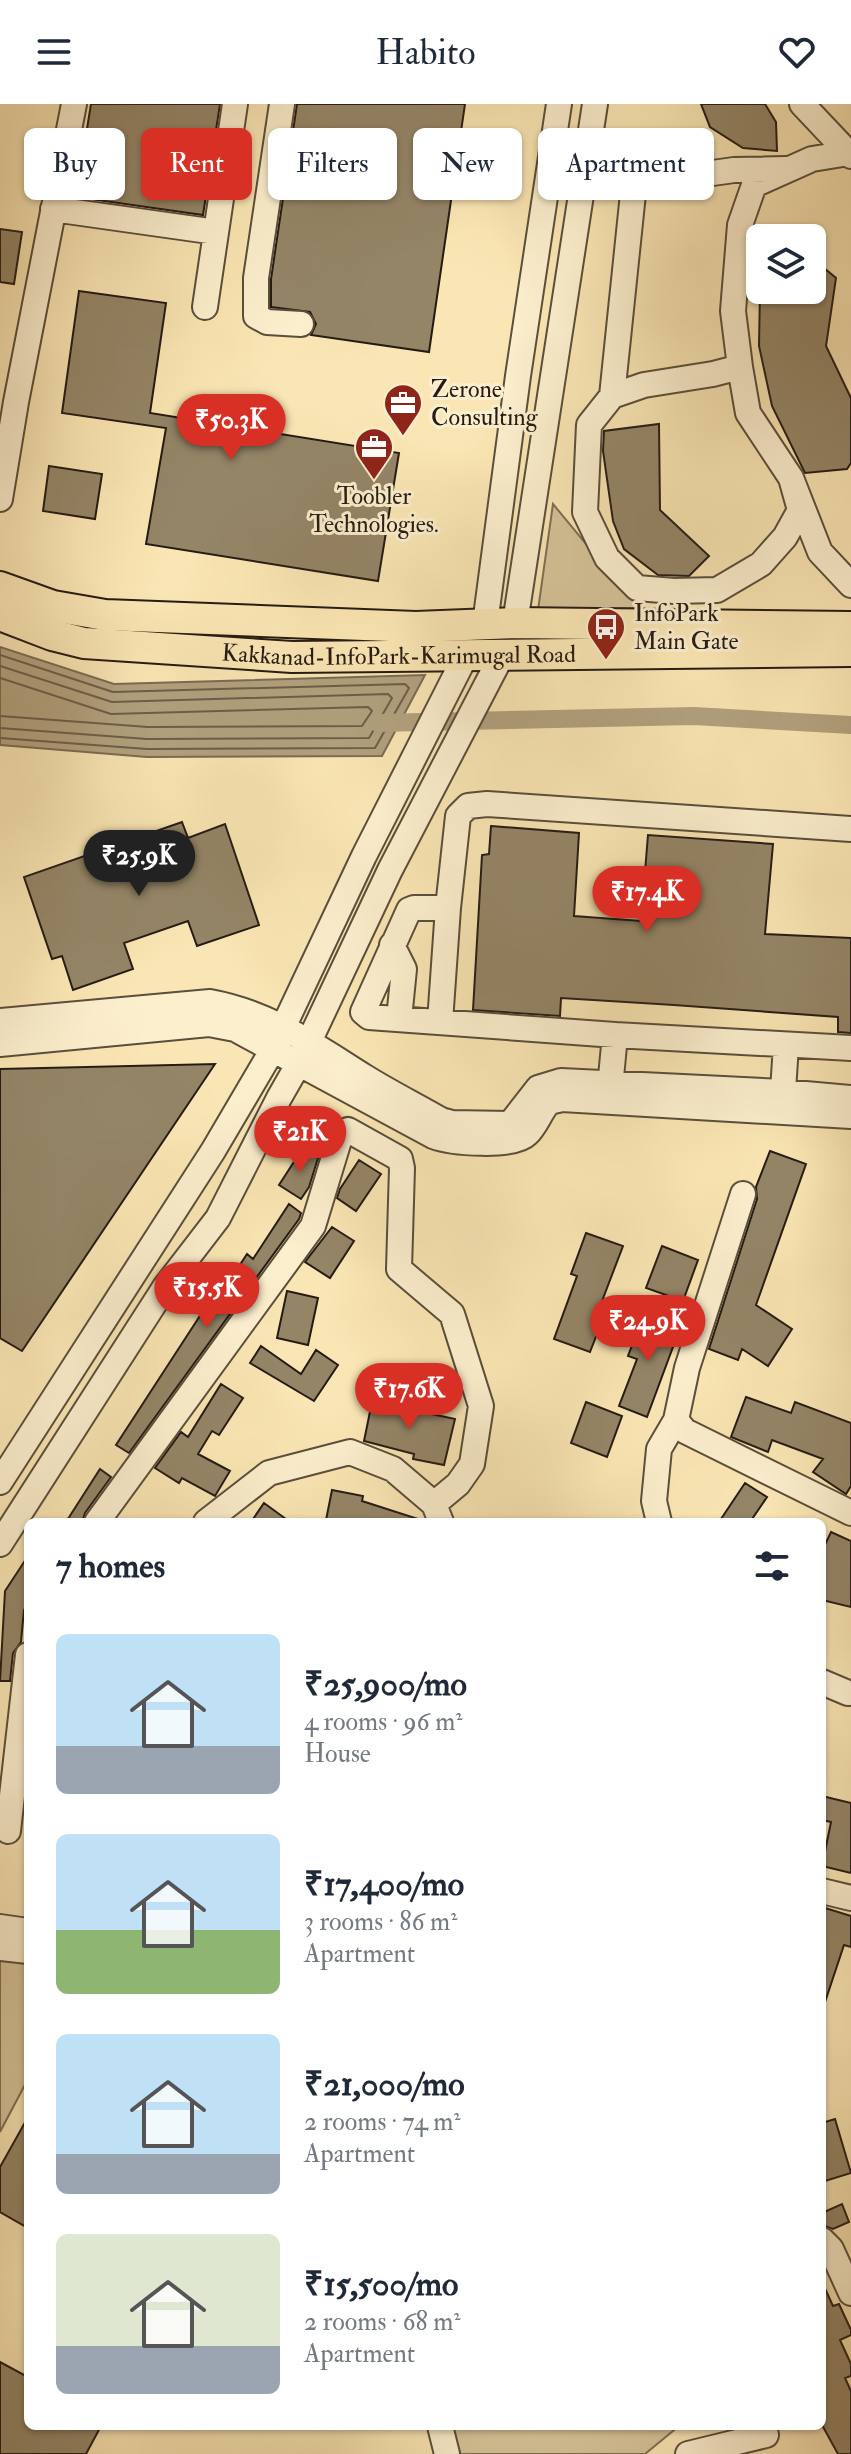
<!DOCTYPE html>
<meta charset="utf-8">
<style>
body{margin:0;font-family:"IM FELL Double Pica",serif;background:#f6f6f7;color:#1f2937;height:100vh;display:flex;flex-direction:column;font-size:30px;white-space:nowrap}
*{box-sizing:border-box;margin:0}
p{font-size:26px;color:#747a83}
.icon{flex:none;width:44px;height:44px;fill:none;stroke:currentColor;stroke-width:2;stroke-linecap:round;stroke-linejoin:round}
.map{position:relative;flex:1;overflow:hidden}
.side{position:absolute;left:24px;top:1414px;width:802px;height:912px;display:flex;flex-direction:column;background:#fff;border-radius:12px;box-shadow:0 2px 6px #0004}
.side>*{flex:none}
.hud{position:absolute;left:24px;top:24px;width:804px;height:72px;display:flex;gap:16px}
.controls{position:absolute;left:746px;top:120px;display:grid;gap:16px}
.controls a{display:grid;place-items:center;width:80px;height:80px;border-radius:12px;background:#fff;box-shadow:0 2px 6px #0004;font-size:40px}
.price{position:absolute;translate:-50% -68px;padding:0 18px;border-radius:28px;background:#d93025;color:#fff;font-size:26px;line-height:52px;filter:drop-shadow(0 2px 4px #0008)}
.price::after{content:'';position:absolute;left:50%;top:48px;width:24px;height:18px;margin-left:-12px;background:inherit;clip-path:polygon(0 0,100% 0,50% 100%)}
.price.on{background:#222;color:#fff}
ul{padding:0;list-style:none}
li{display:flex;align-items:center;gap:24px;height:200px;padding:0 32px}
li span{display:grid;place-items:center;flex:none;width:224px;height:160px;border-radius:12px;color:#555}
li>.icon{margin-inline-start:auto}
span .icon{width:96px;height:96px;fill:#fffc;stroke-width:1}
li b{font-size:34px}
h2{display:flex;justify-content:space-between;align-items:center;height:96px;padding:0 32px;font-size:34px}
.chip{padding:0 28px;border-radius:12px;background:#fff;box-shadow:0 2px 6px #0004;font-size:28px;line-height:72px}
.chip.on{background:#d93025;color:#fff}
header{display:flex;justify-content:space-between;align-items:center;height:104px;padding:0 32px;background:#fff;font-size:36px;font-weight:600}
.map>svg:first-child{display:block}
.green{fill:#d6c399;stroke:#7e6f56;stroke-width:2}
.water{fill:#b2a17e;stroke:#7a6b54;stroke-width:2}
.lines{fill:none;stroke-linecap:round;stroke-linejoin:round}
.shore{stroke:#6c5e49;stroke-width:2}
.canal{stroke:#b2a17e;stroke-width:18}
.building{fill:#948567;stroke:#251b14;stroke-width:2}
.minor-casing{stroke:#5a4e3c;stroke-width:28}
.major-casing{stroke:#251b14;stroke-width:34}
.minor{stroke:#fcefce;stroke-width:24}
.major{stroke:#fae6b4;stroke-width:30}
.labels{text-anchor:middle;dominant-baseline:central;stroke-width:6;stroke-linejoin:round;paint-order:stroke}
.poi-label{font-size:24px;fill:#251b14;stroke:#fcefce;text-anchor:start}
.street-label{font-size:24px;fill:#251b14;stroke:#fcefce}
</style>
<header><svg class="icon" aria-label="menu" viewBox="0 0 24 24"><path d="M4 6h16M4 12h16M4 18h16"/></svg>Habito<svg class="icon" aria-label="heart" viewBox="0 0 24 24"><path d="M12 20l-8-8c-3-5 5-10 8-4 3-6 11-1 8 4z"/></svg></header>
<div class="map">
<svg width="851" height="2350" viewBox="0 0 851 2350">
<rect width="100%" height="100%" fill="#fae6b4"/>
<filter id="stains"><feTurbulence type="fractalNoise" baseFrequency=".0025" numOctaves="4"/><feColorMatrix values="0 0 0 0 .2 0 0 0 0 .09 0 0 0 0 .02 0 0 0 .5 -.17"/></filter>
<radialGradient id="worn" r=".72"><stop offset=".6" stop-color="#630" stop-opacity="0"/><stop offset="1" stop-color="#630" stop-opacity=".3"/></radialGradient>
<path class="green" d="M553 400 639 504 538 506Z
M0 1853 28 1856V1975L0 2028Z
M432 2322H679L645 2350H439Z"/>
<path class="water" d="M0 543 114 580 425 571 382 652 147 653 0 641Z"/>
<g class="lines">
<path class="shore" d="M0 551 113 588 405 580 409 584 375 644 147 645 0 634
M0 562 112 598 388 590 392 594 369 634 147 635 0 624
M0 574 111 610 368 603 372 607 362 622 148 623 0 612"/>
<path class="canal" d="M378 619 694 612 851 621"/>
</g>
<path class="building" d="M91 0H220L203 111 76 93Z
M297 0H465L429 248 311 231 316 220 310 208 271 203V175Z
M701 0H765L776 18 777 47 743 44 710 23Z
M0 125 22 128 14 180 0 178Z
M812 154 836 174 826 242 851 294V359L847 365 805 369 772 302 759 242 760 186H812Z
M79 187 166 199 150 309 399 349 378 477 146 440 166 324 62 309Z
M659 320 660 406 709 452 689 472 658 471 624 445 613 417 603 347 604 327Z
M49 362 102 370 95 415 43 407Z
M182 718 188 734 225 720 259 821 197 842 188 817 124 839 133 865 73 886 62 852 52 855 24 773Z
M491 722 579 729 574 812 641 817 648 731 773 740 765 830 851 834V929L838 928V913L674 901 561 894 560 912 473 906 482 751 489 750Z
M215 960 22 1247 0 1234V965Z
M303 1044 318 1054 309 1083 301 1095 279 1081Z
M770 1047 806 1060 756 1201 792 1225 768 1262 742 1245 738 1256 709 1245 757 1095 756 1083Z
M359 1056 381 1070 356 1107 337 1094 340 1085Z
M289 1100 301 1109 299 1115 129 1349 116 1341 205 1204 210 1207 247 1150 253 1155Z
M332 1123 354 1137 330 1174 305 1158Z
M586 1129 623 1142 599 1205 606 1207 590 1248 554 1235 577 1172 571 1170Z
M662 1142 698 1156 683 1197 646 1184Z
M287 1187 318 1194 308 1241 277 1234Z
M644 1210 680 1224 647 1313 619 1302 637 1255 628 1252Z
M261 1242 301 1270 316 1246 338 1261 314 1297 250 1259Z
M221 1280 243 1294 219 1331 212 1327 198 1350 230 1367 215 1392 182 1374 179 1379 155 1364 181 1328 188 1333Z
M373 1293 405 1300 404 1304 455 1315 444 1361 413 1355 414 1350 364 1337Z
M746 1293 791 1309 795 1298 851 1319V1382L846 1390 813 1368 823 1355 772 1336 768 1348 731 1333Z
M586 1298 622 1312 607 1353 571 1339Z
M100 1365 111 1373 85 1409 82 1418H66Z
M745 1379 767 1393 750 1418H719Z
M332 1386 363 1392 362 1397 418 1415V1418L326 1416Z
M264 1399 290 1418H251Z
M831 1428 851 1437V1503L822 1496V1447Z
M28 1452V1499L24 1506 21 1538 13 1549 10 1577H0L5 1487Z
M822 1692 851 1699V1769L822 1762 831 1718 822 1716Z
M822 1803 851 1812V1843L844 1841 824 1901 822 1900Z
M28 2013V2124L0 2108V2063Z
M835 2015 851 2069 822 2078V2019Z
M842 2100 849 2118 833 2125 822 2121V2109Z
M822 2178 833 2202 839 2200 851 2226V2231L840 2236 851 2260V2272L845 2274 851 2287V2350H838L822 2321Z
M0 2258 28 2273V2322H101L86 2350H0Z"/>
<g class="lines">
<defs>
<path id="minor" d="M282 0 256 174V212L267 218 301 220
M802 0 851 52
M53 105 216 128
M205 203 235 0
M740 263 733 207 740 121 754 81 812 55 849 49
M612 292 634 80 734 66 786 65
M791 374 800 406 785 433 761 460 717 486 674 487 637 484 607 454 585 408 589 321 612 292 644 281 713 270 740 263 748 309 791 374 820 448 851 481
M0 395 16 298 74 0
M515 519 595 0
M485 520 518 272 559 0
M851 725 487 700 468 702 458 712 448 804H414L409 806 363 908 369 913 615 931 851 944
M392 841 404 865 399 915
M0 917 210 898C270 909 314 941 365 973 389 988 415 1001 441 1016L452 1019 510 1020 538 984 561 977 783 988 851 994
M440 918 448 804
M0 940 209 920 235 925 433 1032C451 1039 513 1044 527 1030 536 1022 540 1008 549 998L562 995 851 1012
M609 994 615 931
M782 1002 786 941
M743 1090 687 1264 676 1316 685 1327 851 1409
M0 1378 213 1047 273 945 364 752 465 553
M97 1418 313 1122 341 1030 348 1026 400 1055 402 1064 399 1165 452 1210 481 1302 472 1360 458 1380 434 1400
M206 1418 269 1369 350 1348 393 1365 434 1400 441 1418
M659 1418 654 1397 659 1345 676 1316
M0 1440 165 1183 218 1114 279 994 299 959 390 766 502 551
M822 1578 848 1589
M8 1727 28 1551
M822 1787 851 1794
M0 1823 28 1827
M0 1844 28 1847
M822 2136 831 2145 851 2189
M440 2322 447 2350
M688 2350 766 2331 764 2322"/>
<g id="major">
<path d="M0 483 53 502 105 511 416 523 515 519 851 523"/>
<path id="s1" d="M0 511 52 531 84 539 292 553 851 547"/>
</g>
</defs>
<use href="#minor" class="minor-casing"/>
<use href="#major" class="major-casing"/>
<use href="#minor" class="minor"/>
<use href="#major" class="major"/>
</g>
<defs>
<symbol id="office-pin" viewBox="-11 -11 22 30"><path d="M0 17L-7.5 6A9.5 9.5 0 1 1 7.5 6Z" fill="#8f2418" stroke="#fcefce"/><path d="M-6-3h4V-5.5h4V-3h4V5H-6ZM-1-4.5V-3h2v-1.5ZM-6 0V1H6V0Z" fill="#fff"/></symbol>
<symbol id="bus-pin" viewBox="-11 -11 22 30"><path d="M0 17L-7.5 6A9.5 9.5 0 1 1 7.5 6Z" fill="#8f2418" stroke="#fcefce"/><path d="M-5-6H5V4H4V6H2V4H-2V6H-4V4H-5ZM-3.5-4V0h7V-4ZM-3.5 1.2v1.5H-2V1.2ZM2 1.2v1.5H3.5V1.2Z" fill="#fff"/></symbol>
</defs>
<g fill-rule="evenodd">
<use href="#office-pin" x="381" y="277" width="44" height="60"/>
<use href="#office-pin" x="352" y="321" width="44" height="60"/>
<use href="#bus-pin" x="584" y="501" width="44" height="60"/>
</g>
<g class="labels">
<g class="poi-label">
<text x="431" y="285">Zerone<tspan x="431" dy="28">Consulting</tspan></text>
<text x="374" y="392" text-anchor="middle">Toobler<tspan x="374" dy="28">Technologies.</tspan></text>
<text x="634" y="509">InfoPark<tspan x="634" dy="28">Main Gate</tspan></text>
</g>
<g class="street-label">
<text stroke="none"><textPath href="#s1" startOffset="404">Kakkanad-InfoPark-Karimugal Road</textPath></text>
</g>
</g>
<rect width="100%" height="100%" filter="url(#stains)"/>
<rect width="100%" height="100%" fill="url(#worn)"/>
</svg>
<div class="controls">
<a><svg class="icon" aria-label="layers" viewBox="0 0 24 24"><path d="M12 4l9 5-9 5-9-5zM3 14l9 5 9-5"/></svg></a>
</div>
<b class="price" style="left:231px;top:358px">₹50.3K</b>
<b class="price on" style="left:139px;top:794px">₹25.9K</b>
<b class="price" style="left:647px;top:830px">₹17.4K</b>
<b class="price" style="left:300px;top:1070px">₹21K</b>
<b class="price" style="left:207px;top:1226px">₹15.5K</b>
<b class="price" style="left:648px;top:1259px">₹24.9K</b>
<b class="price" style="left:409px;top:1327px">₹17.6K</b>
<div class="hud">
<a class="chip">Buy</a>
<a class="chip on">Rent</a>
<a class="chip">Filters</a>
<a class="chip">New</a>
<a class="chip">Apartment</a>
</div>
<section class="side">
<h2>7 homes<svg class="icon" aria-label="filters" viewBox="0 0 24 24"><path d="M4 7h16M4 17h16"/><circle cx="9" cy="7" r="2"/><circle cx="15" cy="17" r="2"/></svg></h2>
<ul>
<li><span style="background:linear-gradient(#bfe0f5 70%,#9aa5b1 0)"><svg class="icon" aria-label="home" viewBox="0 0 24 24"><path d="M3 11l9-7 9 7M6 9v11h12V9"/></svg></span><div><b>₹25,900/mo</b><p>4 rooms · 96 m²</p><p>House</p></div></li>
<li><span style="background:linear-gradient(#bfe0f5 60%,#8fb573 0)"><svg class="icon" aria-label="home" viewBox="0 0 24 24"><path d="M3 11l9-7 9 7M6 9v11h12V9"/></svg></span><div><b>₹17,400/mo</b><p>3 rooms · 86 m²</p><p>Apartment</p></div></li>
<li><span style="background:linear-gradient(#bfe0f5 75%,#9aa5b1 0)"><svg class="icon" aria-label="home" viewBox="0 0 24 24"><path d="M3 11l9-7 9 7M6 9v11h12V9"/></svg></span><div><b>₹21,000/mo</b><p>2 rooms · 74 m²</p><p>Apartment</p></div></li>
<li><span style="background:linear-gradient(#dfe7d0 70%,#9aa5b1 0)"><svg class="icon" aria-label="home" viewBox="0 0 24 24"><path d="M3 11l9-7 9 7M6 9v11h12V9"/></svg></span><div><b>₹15,500/mo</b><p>2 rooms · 68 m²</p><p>Apartment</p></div></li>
</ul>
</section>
</div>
